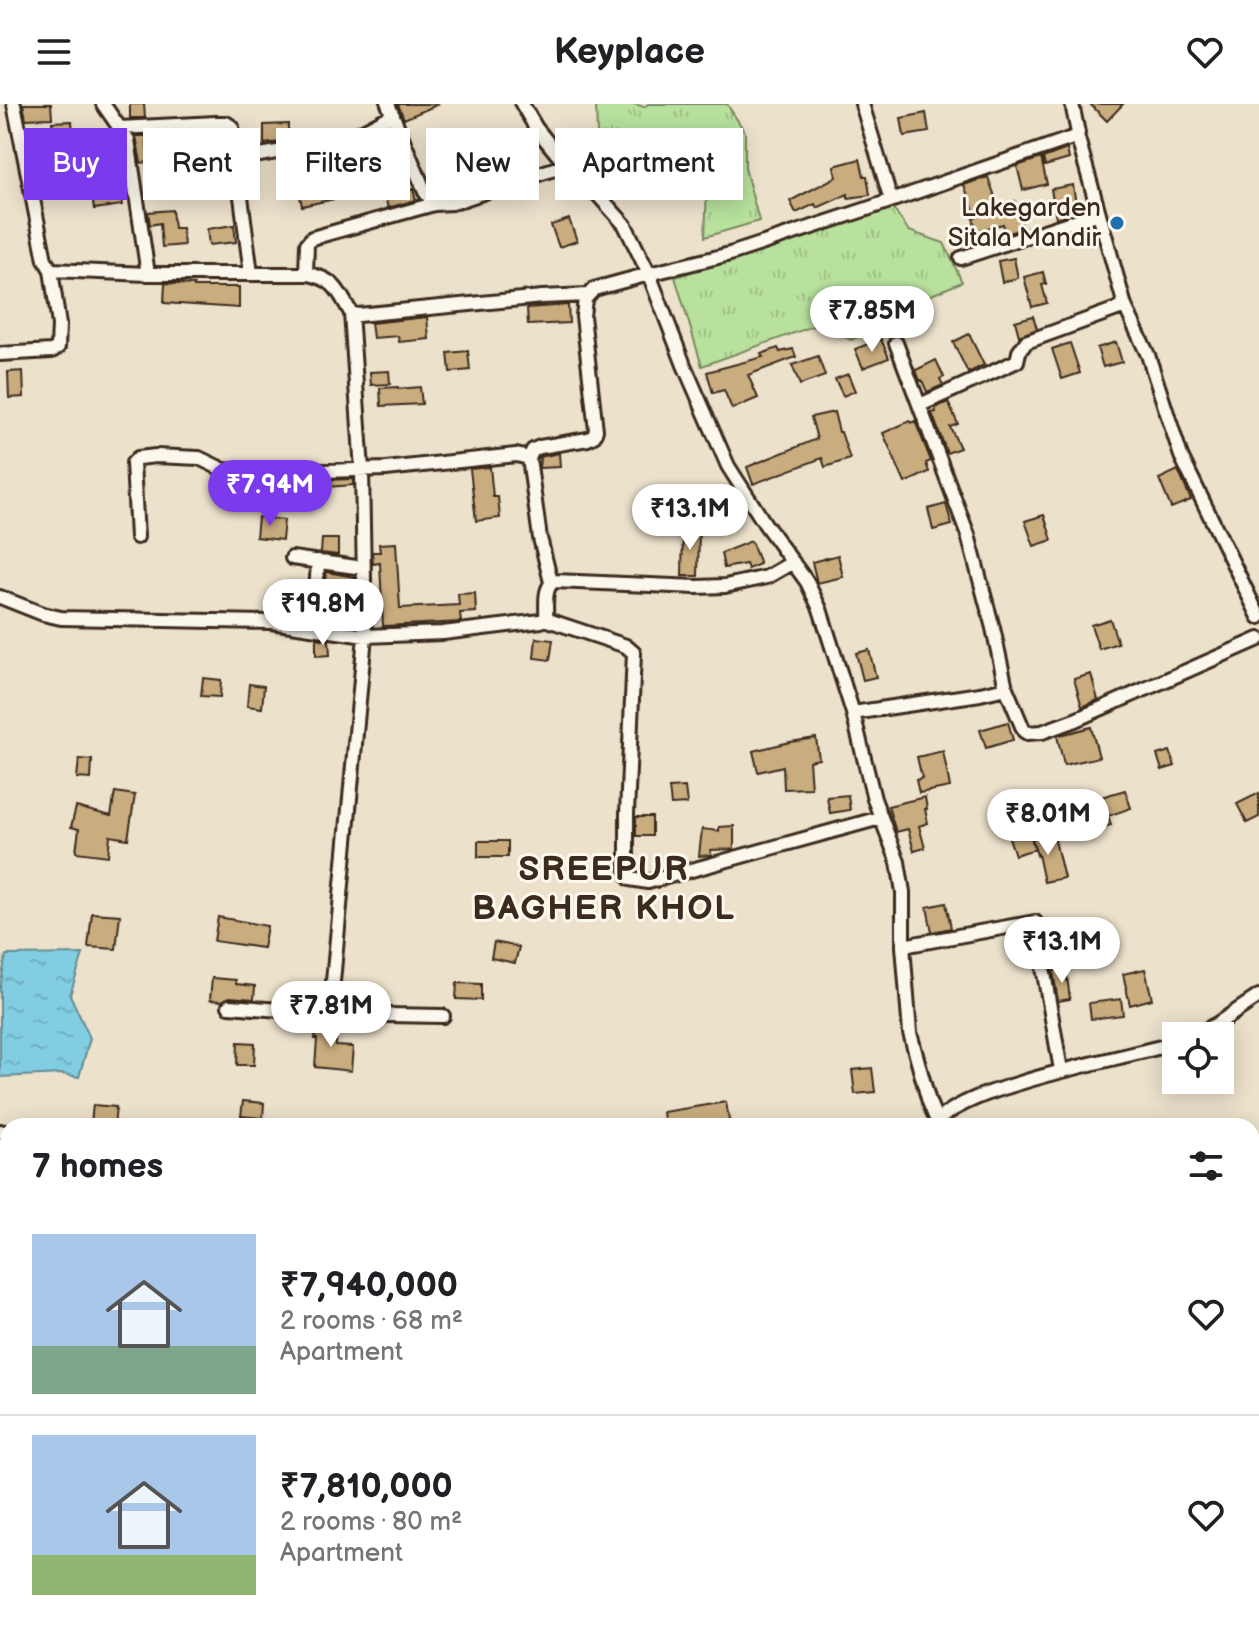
<!DOCTYPE html>
<meta charset="utf-8">
<style>
body{margin:0;font-family:"Balsamiq Sans",sans-serif;background:#f2f2f2;color:#202124;height:100vh;display:flex;flex-direction:column;font-size:30px;white-space:nowrap}
*{box-sizing:border-box;margin:0}
p{font-size:26px;color:#757577}
.icon{flex:none;width:44px;height:44px;fill:none;stroke:currentColor;stroke-width:2;stroke-linecap:round;stroke-linejoin:round}
.map{position:relative;flex:1;overflow:hidden}
.details{position:absolute;left:0px;top:1014px;width:1260px;height:514px;display:flex;flex-direction:column;background:#fff;border-radius:24px 24px 0 0;box-shadow:0 4px 20px #0003}
.details>*{flex:none}
.banner{position:absolute;left:24px;top:24px;width:800px;height:72px;display:flex;gap:16px}
.controls{position:absolute;left:1162px;top:918px;display:grid;gap:16px}
.controls a{display:grid;place-items:center;width:72px;height:72px;border-radius:0px;background:#fff;box-shadow:0 4px 20px #0003;font-size:40px}
.price{position:absolute;translate:-50% -68px;padding:0 18px;border-radius:28px;background:#fff;color:#222;font-size:26px;line-height:52px;filter:drop-shadow(0 2px 4px #0008)}
.price::after{content:'';position:absolute;left:50%;top:48px;width:24px;height:18px;margin-left:-12px;background:inherit;clip-path:polygon(0 0,100% 0,50% 100%)}
.price.current{background:#7c3aed;color:#fff}
ul{padding:0;list-style:none}
li{display:flex;align-items:center;gap:24px;height:200px;padding:0 32px}
li+li{border-top:2px solid #e0e0e0}
li span{display:grid;place-items:center;flex:none;width:224px;height:160px;border-radius:0px;color:#555}
li>.icon{margin-inline-start:auto}
span .icon{width:96px;height:96px;fill:#fffc;stroke-width:1}
li b{font-size:34px}
h2{display:flex;justify-content:space-between;align-items:center;height:96px;padding:0 32px;font-size:34px}
.pill{padding:0 28px;border-radius:0px;background:#fff;box-shadow:0 4px 20px #0003;font-size:28px;line-height:72px}
.pill.current{background:#7c3aed;color:#fff}
header{display:flex;justify-content:space-between;align-items:center;height:104px;padding:0 32px;background:#fff;font-size:36px;font-weight:700}
.map>svg:first-child{display:block}
.park{fill:url(#park-tufts);stroke:#79865e;stroke-width:2}
.water{fill:url(#water-ripples);stroke:#658c93;stroke-width:2}
.building{fill:#c9ad7f;stroke:#3b2a1e;stroke-width:2}
.lines{fill:none;stroke-linecap:round;stroke-linejoin:round}
.street-casing{stroke:#3b2a1e;stroke-width:18}
.street{stroke:#fbf7ec;stroke-width:12}
.poi-dot{fill:#1f6fb2;stroke:#fbf7ec;stroke-width:3}
.labels{text-anchor:middle;dominant-baseline:central;stroke-width:6;stroke-linejoin:round;paint-order:stroke}
.poi-label{font-size:26px;fill:#3b2a1e;stroke:#fbf7ec;text-anchor:end}
.district-label{font-size:34px;font-weight:bold;letter-spacing:2px;fill:#3b2a1e;stroke:#fbf7ec}
</style>
<header><svg class="icon" aria-label="menu" viewBox="0 0 24 24"><path d="M4 6h16M4 12h16M4 18h16"/></svg>Keyplace<svg class="icon" aria-label="heart" viewBox="0 0 24 24"><path d="M12 20l-8-8c-3-5 5-10 8-4 3-6 11-1 8 4z"/></svg></header>
<div class="map">
<svg width="1259" height="1527" viewBox="0 0 1259 1527">
<defs>
<pattern id="park-tufts" width="24" height="20" patternUnits="userSpaceOnUse" patternTransform="scale(2)"><rect width="24" height="20" fill="#b7e19d"/><path d="M3 7l-1-3M5 7V3M7 7l1-3M15 17l-1-3M17 17v-4M19 17l1-3" fill="none" stroke="#9ec187"/></pattern>
<pattern id="water-ripples" width="26" height="14" patternUnits="userSpaceOnUse" patternTransform="scale(2)"><rect width="26" height="14" fill="#81cde1"/><path d="M2 4q2-2 4 0t4 0M15 11q2-2 4 0t4 0" fill="none" stroke="#70b0c1"/></pattern>
</defs>
<rect width="100%" height="100%" fill="#ece1cb"/>
<filter id="ink" filterUnits="userSpaceOnUse"><feTurbulence type="fractalNoise" baseFrequency=".0125" numOctaves="2"/><feDisplacementMap in="SourceGraphic" scale="16" xChannelSelector="R" yChannelSelector="G"/><feConvolveMatrix kernelMatrix="1 2 1 2 8 2 1 2 1" color-interpolation-filters="sRGB"/></filter>
<g filter="url(#ink)">
<path class="park" d="M596 0H635L644 3 648 0H727L745 28V64L759 117 705 133 707 82 683 62 640 66 597 30Z
M892 103 909 127 944 139 962 178 891 208 888 220 851 236 819 220 702 262 675 173Z"/>
<path class="water" d="M83 850 70 891 90 934 79 973 63 970 0 973V882L6 851Z
M739 1520H905L923 1527H737Z"/>
<path class="building" d="M23 0H51L52 14 26 15Z
M130 0H144L145 14H130Z
M398 0H439L404 15Z
M1090 0H1123L1107 17Z
M926 9 929 28 904 32 901 14Z
M72 17 73 29 53 30 52 18Z
M288 20V37L264 40V21Z
M388 24 392 34 369 43 366 36Z
M136 32H146L149 58 141 59Z
M1067 45 1069 55 1045 62 1043 54Z
M1041 54 1047 80 1023 86 1017 62Z
M860 55 864 72H867L870 91 848 94V90L817 104 815 100 796 109 790 97 836 73 834 62Z
M988 73 998 101 1015 97 1023 124 1006 130 1003 120 976 127 973 114 976 113 964 81Z
M344 77 348 92 302 102 299 87Z
M1073 81 1077 107 1056 114 1051 85Z
M413 85 416 96 388 104 385 93Z
M120 87 122 101 94 105 92 91Z
M172 106 174 124H182L184 141 162 143 160 119 150 121 148 108Z
M569 115 577 137 559 143 551 121Z
M234 121 236 138 209 141 207 125Z
M1014 154 1018 174 1002 178 998 157Z
M1043 168 1046 180 1042 181 1047 199 1032 203 1024 173Z
M165 179 194 181V183H239V204L164 199Z
M568 201 569 219 528 221 527 204Z
M1033 212 1037 225 1019 232 1015 217Z
M427 213 429 235 399 238 398 232 373 234 371 219Z
M969 230 984 261 968 269 953 238Z
M881 235 889 254 863 264 855 245Z
M1116 238 1122 258 1103 263 1097 244Z
M1070 239 1080 269 1062 275 1052 245Z
M778 244 780 248 793 245 796 253 748 271 758 294 732 305 724 286 713 289 707 268 763 253 761 250Z
M468 247 470 266 450 268 448 249Z
M818 252 825 272 800 281 792 261Z
M936 256 944 273 940 275 943 281 927 288 922 276 920 277 916 266Z
M23 267 24 293 9 294 8 268Z
M389 267 390 280 371 281 370 268Z
M848 270 855 287 843 292 835 275Z
M398 283V285L420 283 422 300 381 302 380 284Z
M948 298 958 320 950 323 960 344 947 349 932 309 936 308 935 304Z
M834 308 839 328H841L850 355 825 363 822 354 753 380 747 363 817 335 811 313Z
M910 317 911 319 915 317 931 357 926 359 929 368 905 379 883 329Z
M559 349 560 363 539 364 540 353Z
M490 363 493 393H498L500 414 476 417 470 365Z
M1178 366 1191 396 1171 404 1159 375Z
M353 375V381L327 383 326 376Z
M946 400 952 421 933 426 928 405Z
M1044 411 1052 436 1034 442 1025 417Z
M258 413 284 416 282 436 256 433Z
M683 425H699L698 472H682Z
M322 435H338V451L321 449Z
M751 437 760 460 748 465 746 460 724 464 721 449Z
M396 439 400 504 459 501 458 490 475 489 476 508 460 509 461 518 383 522 380 459 373 460 372 448H380L379 440Z
M838 451 843 473 817 479 812 458Z
M326 468 355 473 353 485 326 482Z
M1110 515 1118 539 1099 545 1091 521Z
M316 534 329 536 330 551 316 552Z
M536 534 553 536 550 556 534 554Z
M869 546 876 573 863 576 856 549Z
M1091 570 1098 596 1082 603 1074 575Z
M203 574 221 576 220 593 201 592Z
M249 580 264 582 262 604 247 602Z
M1008 618 1013 636 986 644 980 626Z
M1091 623 1099 653 1064 661 1057 632Z
M816 634 819 655 809 657 811 684 784 685 783 662 758 668 753 647 790 638Z
M943 647 950 683 919 689 916 676 922 674 917 653Z
M1170 647 1175 662 1162 666 1157 651Z
M79 655 92 656 91 675 77 674Z
M685 683 687 700 671 701 669 684Z
M1125 686 1131 704 1108 712 1111 721 1099 724 1091 696Z
M115 688 135 691 128 735 110 732 108 752 76 748 79 725 71 723 76 703 111 712Z
M1259 689V713L1247 719 1237 700Z
M848 691 850 706 830 709 827 693Z
M925 693 927 705H925L928 719 919 722 925 744 914 747 908 725 896 728 888 702Z
M636 713H652V732H636Z
M1027 721 1035 745 1015 751 1007 728Z
M734 722V745L711 746V751L699 752 702 725 719 727V723Z
M1053 728 1064 774 1044 778 1038 750 1037 751 1032 734Z
M478 737H508V753H478Z
M946 799 951 824 932 828 927 803Z
M92 809 120 811 116 845 88 843Z
M218 813 267 822 263 844 214 837Z
M494 838 519 843 515 859 491 854Z
M1066 865 1070 895 1058 897 1053 867Z
M1145 865 1152 895 1130 901 1123 870Z
M212 874 236 876V880L255 882 254 895 230 893 222 897 210 896Z
M457 879 481 880V896L456 895Z
M1121 895 1123 911 1091 915 1089 899Z
M316 918 337 919 336 942 353 943 351 967 315 963 317 935H315Z
M238 938 255 939 254 961H237Z
M872 964 875 988 855 990 852 966Z
M243 997 264 999 263 1014 241 1012Z
M726 998 730 1022H665L663 1008Z
M93 1001 116 1003 114 1022 91 1019Z"/>
<g class="lines">
<defs>
<path id="street" d="M14 0 45 156 51 166 148 170H309C336 176 338 187 351 209L358 211 542 193 587 191
M103 0 128 36 148 170
M388 0 425 88 434 100 452 99 566 61
M522 0 536 24 566 61 599 92 625 121 649 170 730 150 864 106 1075 33 1078 29 1072 0
M862 0 891 96
M120 24 216 19H226L232 23 251 170
M1077 31 1125 202 1148 251 1181 352 1259 513
M237 55 346 36 393 11
M961 154 1099 109
M306 170 307 140 312 134 434 100
M896 239 968 431 993 524 1006 584 1024 627 1027 629 1042 628 1075 616 1259 535
M0 250 52 247 58 243 59 221 51 166
M920 301 1017 257 1019 248 1026 238 1125 202
M137 433 133 359 138 354 156 352 199 354 224 366 264 369 386 365 516 351 529 354
M292 454 363 464
M551 478 540 434 529 354 533 346 540 343 588 335 594 332 596 326 583 212 585 195 594 185 649 170 684 261 728 362 765 420 807 478 820 505 853 609 874 695 898 758 903 788V842L910 929 929 998 939 1022
M0 493 43 510 61 514 271 518 365 532 443 529 541 517 546 514C547 501 543 485 554 477L697 483 725 482 767 473 793 458
M545 515 626 542 634 549 627 710V766L630 775 648 778 880 714
M314 523 318 457
M853 609 980 590 1006 584
M903 842 1035 818 1061 966
M229 902 330 910 443 912
M330 910 365 532 362 366 351 209
M1194 932 1217 920 1259 892
M936 1017C961 997 990 988 1020 979 1071 963 1124 953 1176 939
M0 1027 8 1029
M1252 1343 1259 1345
M0 1351H8
M1252 1447 1259 1445
M1172 1520 1173 1527
M385 1527V1520"/>
</defs>
<use href="#street" class="street-casing"/>
<use href="#street" class="street"/>
</g>
</g>
<circle class="poi-dot" cx="1117" cy="119" r="8"/>
<g class="labels">
<g class="poi-label">
<text x="1101" y="104">Lakegarden<tspan x="1101" dy="30">Sitala Mandir</tspan></text>
</g>
<g class="district-label">
<text x="604" y="765">SREEPUR<tspan x="604" dy="39">BAGHER KHOL</tspan></text>
</g>
</g>
</svg>
<div class="controls">
<a><svg class="icon" aria-label="locate" viewBox="0 0 24 24"><circle cx="12" cy="12" r="6"/><path d="M12 2v4M12 18v4M2 12h4M18 12h4"/></svg></a>
</div>
<b class="price" style="left:872px;top:250px">₹7.85M</b>
<b class="price current" style="left:270px;top:424px">₹7.94M</b>
<b class="price" style="left:690px;top:448px">₹13.1M</b>
<b class="price" style="left:323px;top:543px">₹19.8M</b>
<b class="price" style="left:1048px;top:753px">₹8.01M</b>
<b class="price" style="left:1062px;top:881px">₹13.1M</b>
<b class="price" style="left:331px;top:945px">₹7.81M</b>
<div class="banner">
<a class="pill current">Buy</a>
<a class="pill">Rent</a>
<a class="pill">Filters</a>
<a class="pill">New</a>
<a class="pill">Apartment</a>
</div>
<section class="details">
<h2>7 homes<svg class="icon" aria-label="filters" viewBox="0 0 24 24"><path d="M4 7h16M4 17h16"/><circle cx="9" cy="7" r="2"/><circle cx="15" cy="17" r="2"/></svg></h2>
<ul>
<li><span style="background:linear-gradient(#a9c7e8 70%,#7fa58c 0)"><svg class="icon" aria-label="home" viewBox="0 0 24 24"><path d="M3 11l9-7 9 7M6 9v11h12V9"/></svg></span><div><b>₹7,940,000</b><p>2 rooms · 68 m²</p><p>Apartment</p></div><svg class="icon" aria-label="heart" viewBox="0 0 24 24"><path d="M12 20l-8-8c-3-5 5-10 8-4 3-6 11-1 8 4z"/></svg></li>
<li><span style="background:linear-gradient(#a9c7e8 75%,#8fb573 0)"><svg class="icon" aria-label="home" viewBox="0 0 24 24"><path d="M3 11l9-7 9 7M6 9v11h12V9"/></svg></span><div><b>₹7,810,000</b><p>2 rooms · 80 m²</p><p>Apartment</p></div><svg class="icon" aria-label="heart" viewBox="0 0 24 24"><path d="M12 20l-8-8c-3-5 5-10 8-4 3-6 11-1 8 4z"/></svg></li>
</ul>
</section>
</div>
